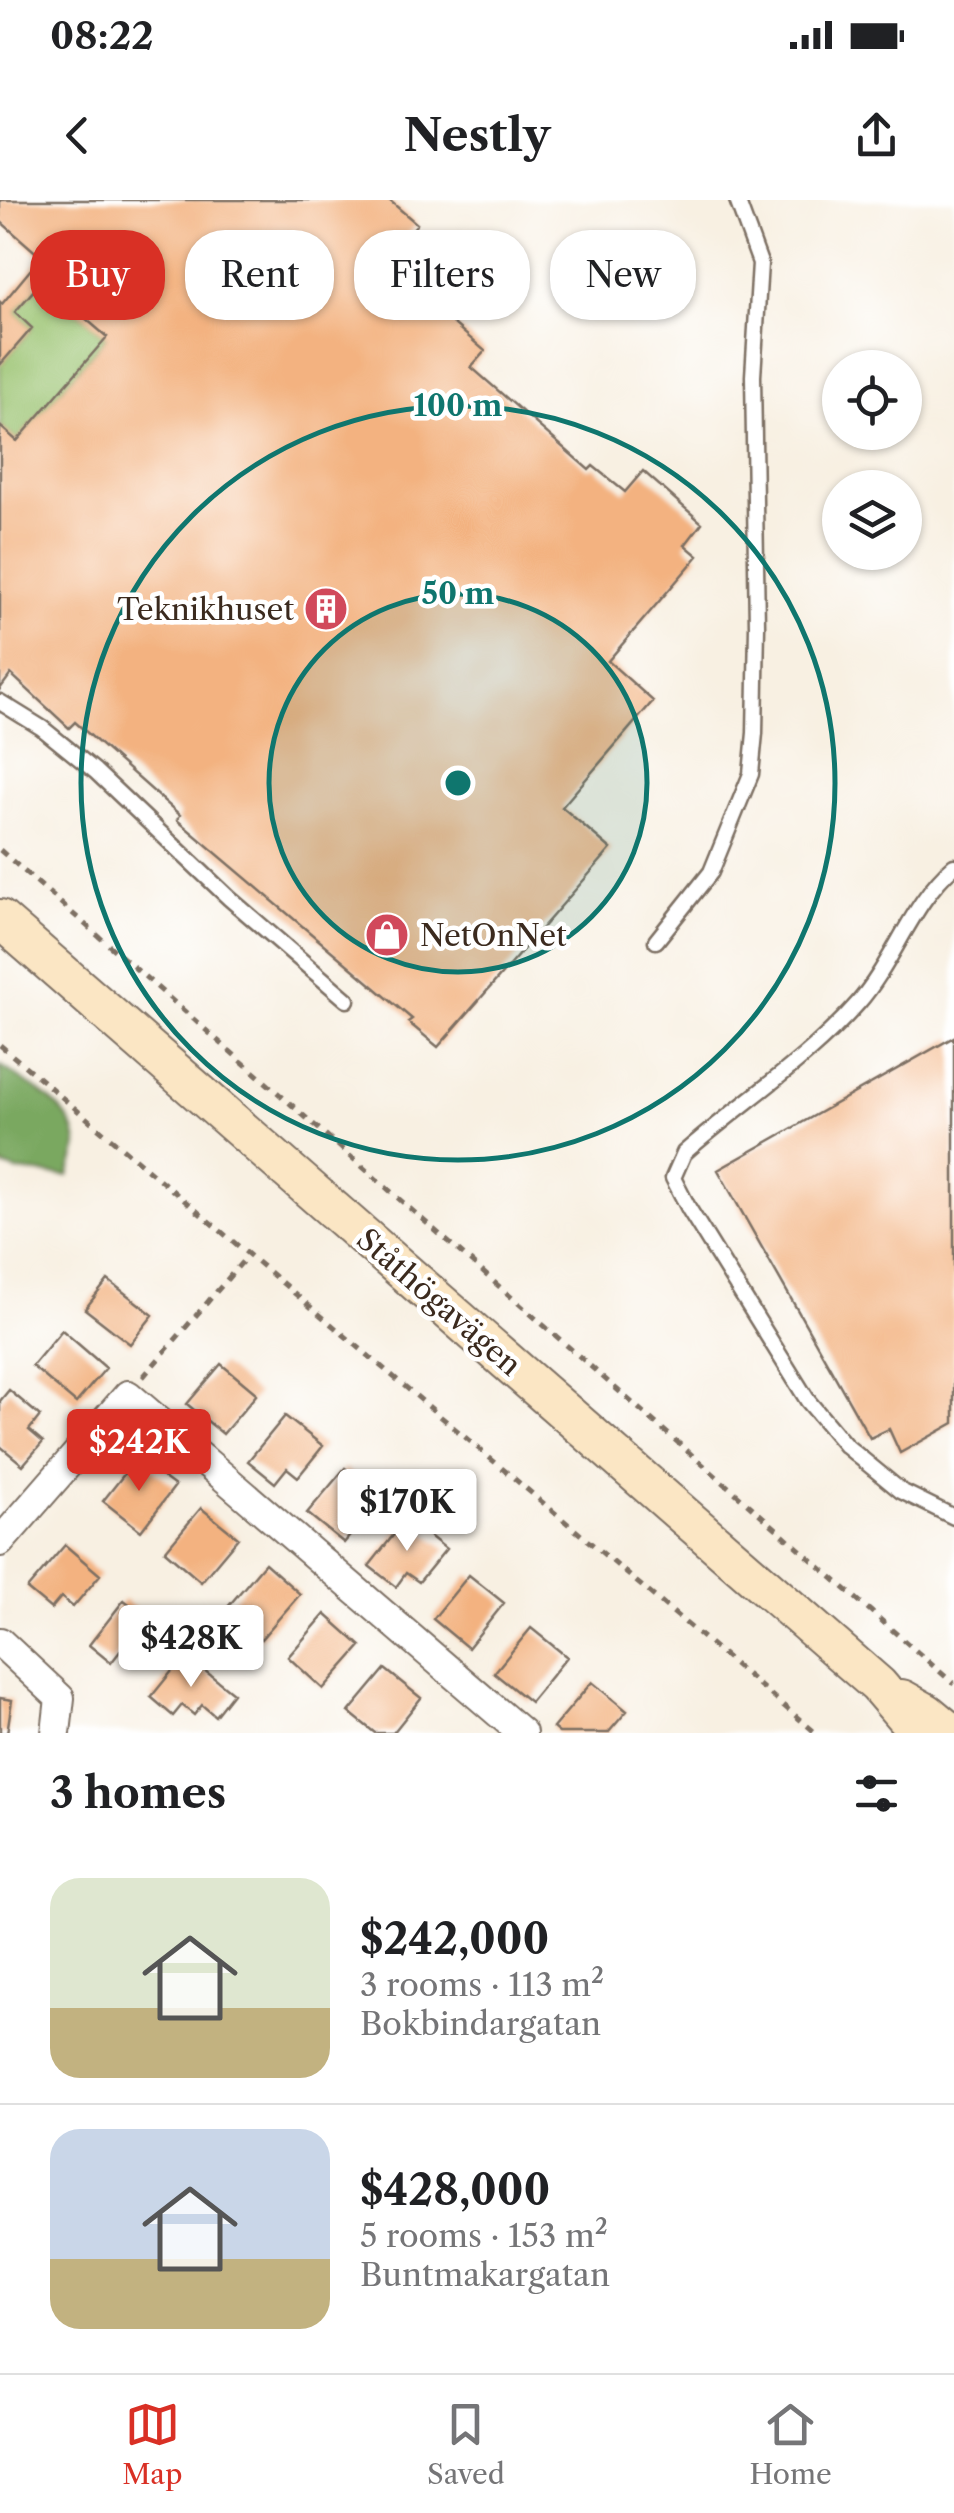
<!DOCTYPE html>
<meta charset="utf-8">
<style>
body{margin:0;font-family:"Libre Caslon Text",serif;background:#f6f6f6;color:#202124;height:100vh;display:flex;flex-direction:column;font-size:38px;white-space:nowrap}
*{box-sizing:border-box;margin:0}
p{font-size:32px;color:#757577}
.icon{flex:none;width:55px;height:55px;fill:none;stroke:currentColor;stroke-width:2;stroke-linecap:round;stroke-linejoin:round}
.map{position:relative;height:1533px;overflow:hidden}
.sheet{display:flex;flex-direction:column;background:#fff;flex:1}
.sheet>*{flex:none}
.guide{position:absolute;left:30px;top:30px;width:895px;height:90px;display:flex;gap:20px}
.controls{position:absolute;left:822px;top:150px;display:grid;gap:20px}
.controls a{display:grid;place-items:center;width:100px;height:100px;border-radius:50%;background:#fff;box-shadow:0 2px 8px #0004;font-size:50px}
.price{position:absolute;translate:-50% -85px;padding:0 22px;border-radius:10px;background:#fff;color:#222;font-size:32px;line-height:65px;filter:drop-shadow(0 2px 5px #0008)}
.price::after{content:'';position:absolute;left:50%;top:60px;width:30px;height:22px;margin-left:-15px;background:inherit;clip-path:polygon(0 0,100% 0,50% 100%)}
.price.current{background:#d93025;color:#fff}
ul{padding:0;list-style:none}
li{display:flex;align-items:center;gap:30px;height:250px;padding:0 50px}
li+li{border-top:2px solid #e0e0e0}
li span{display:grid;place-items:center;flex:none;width:280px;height:200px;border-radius:30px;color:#555}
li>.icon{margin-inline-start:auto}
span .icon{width:120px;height:120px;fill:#fffc;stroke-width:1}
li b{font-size:42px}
h2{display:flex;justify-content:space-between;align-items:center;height:120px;padding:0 50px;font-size:42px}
.pill{padding:0 35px;border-radius:40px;background:#fff;box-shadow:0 2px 8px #0004;font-size:35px;line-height:90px}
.pill.current{background:#d93025;color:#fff}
.status{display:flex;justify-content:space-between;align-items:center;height:70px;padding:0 50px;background:#fff;direction:ltr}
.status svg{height:28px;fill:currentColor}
header{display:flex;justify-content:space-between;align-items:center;height:130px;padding:0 50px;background:#fff;font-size:45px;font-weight:700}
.tab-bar{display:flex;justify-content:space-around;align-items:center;height:140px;border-top:2px solid #e0e0e0;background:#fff;font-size:28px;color:#757577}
.tab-bar a{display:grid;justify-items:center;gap:5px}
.tab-bar .current{color:#d93025}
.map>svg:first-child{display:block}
.green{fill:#99c26e;stroke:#6a7646;stroke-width:2.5}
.forest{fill:#7aa861;stroke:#5a6940;stroke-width:2.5}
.building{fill:#f3b280}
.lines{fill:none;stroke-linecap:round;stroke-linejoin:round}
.service-casing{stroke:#7d6f63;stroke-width:19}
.minor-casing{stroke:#7d6f63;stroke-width:32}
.secondary-casing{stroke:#7d6f63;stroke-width:42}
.path{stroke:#7d6f63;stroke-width:5;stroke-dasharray:8 8;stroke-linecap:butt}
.service{stroke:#fff;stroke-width:14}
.minor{stroke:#fff;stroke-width:28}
.secondary{stroke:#fbe6c4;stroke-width:38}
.ring{fill:none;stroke:#0f766e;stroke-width:5}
.labels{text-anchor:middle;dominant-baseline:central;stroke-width:9;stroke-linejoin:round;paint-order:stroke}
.poi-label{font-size:30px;fill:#3b2a1e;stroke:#fff;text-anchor:end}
.street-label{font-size:30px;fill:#3b2a1e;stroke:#fff}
.centre{fill:#0f766e;stroke:#fff;stroke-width:5}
.ring-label{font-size:30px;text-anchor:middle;font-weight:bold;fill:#0f766e;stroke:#fff;stroke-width:9;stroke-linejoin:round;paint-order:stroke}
</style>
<div class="status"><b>08:22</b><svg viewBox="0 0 49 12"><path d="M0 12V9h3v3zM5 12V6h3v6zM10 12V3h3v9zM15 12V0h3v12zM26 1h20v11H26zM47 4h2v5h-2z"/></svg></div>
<header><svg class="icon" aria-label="back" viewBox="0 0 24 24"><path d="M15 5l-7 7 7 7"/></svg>Nestly<svg class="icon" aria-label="share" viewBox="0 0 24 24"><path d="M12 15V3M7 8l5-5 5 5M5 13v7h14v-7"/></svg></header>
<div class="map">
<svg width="954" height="1533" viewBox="0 0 954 1533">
<rect width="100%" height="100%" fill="#fff"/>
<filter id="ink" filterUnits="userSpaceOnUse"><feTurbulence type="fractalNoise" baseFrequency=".01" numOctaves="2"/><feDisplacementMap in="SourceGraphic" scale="20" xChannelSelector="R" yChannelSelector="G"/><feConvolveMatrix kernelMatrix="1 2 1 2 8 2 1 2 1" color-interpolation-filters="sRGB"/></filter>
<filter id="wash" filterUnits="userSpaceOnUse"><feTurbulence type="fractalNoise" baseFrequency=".0048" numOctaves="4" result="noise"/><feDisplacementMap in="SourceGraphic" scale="40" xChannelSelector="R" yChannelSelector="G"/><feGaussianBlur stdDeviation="2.25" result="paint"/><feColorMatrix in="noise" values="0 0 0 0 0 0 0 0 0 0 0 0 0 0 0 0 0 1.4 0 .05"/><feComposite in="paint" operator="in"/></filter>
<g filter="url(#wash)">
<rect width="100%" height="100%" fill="#f8f0e2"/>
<path class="green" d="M42 81 107 137 17 241 0 226V165L32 128 15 112Z"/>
<path class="forest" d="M0 865C28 885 74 906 77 944 78 953 71 966 69 976L17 971 0 965Z"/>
<g id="blocks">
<path class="building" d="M0 0H389L417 24 384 63 485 151 471 167 589 270 593 266 625 292 643 271 702 323 685 345 698 356 608 461 653 501 562 607 611 649 438 847 408 822 412 819 177 620 180 615 75 522 69 528 11 474 0 489V226L17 241 107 137 42 81 15 112 32 128 0 165V102L2 104 41 57 0 21Z
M954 837V1223L900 1253 889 1229 870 1238 718 970Z
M108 1080 153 1115 130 1144 85 1109Z
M62 1130 106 1168 76 1203 32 1166Z
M221 1164 257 1194 223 1234 187 1204Z
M9 1190 40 1216 29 1230 43 1242 23 1265 0 1246V1201Z
M285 1216 323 1246 298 1277 287 1268 275 1283 248 1261Z
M137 1258 175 1286 141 1331 103 1301Z
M345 1268 381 1298 344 1343 307 1313Z
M201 1308 238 1338 201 1382 165 1351Z
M407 1318 446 1349 419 1382 406 1373 396 1387 369 1366Z
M65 1345 100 1375 73 1407 61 1397 51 1409 27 1389Z
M265 1363 300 1394 261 1439 226 1409Z
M469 1375 504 1403 468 1448 433 1419Z
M124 1400 162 1429 137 1463 121 1450 111 1463 89 1445Z
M325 1414 361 1446 323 1489 288 1457Z
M531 1428 567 1457 530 1502 494 1473Z
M185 1455 233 1493 215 1516 202 1505 194 1515 182 1505 173 1516 151 1497Z
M385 1469 421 1498 393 1533H375L349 1512Z
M592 1482 627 1511 608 1533H559L553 1528Z
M0 1498 12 1500 7 1533H0Z"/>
</g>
</g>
<g filter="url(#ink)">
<use href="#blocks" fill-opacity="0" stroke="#7d6f63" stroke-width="2.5"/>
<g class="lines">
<defs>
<path id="service" d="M0 502 42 528 95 571 229 698 347 800
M954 666C913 700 894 762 858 803 807 861 742 902 684 953L673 978 689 1009 808 1201 845 1245 901 1291 954 1317
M656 741 711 672 751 574 755 533 757 426 753 176 760 63 737 0"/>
<path id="minor" d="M0 1342 128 1195 522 1533
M0 1442 60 1498 56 1533"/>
<path id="secondary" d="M0 719 878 1485 919 1533
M902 1499 927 1513 951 1533"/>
</defs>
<use href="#service" class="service-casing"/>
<use href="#minor" class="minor-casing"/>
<use href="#secondary" class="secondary-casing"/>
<path class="path" d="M0 650 954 1484
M0 845 816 1533
M143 1177 249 1054"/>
<use href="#service" class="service"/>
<use href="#minor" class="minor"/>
<use href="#secondary" class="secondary"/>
</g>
</g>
<circle cx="458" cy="583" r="189" fill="#0f766e" fill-opacity=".12"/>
<g class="ring">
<circle cx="458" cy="583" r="189"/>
<circle cx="458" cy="583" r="377"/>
</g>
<defs>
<symbol id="building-disc" viewBox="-11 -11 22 22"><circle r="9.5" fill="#d1495b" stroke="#fff"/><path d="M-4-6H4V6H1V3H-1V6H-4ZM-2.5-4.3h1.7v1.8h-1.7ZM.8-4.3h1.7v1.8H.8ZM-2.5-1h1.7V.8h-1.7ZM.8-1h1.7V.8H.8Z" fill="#fff"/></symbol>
<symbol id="shop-disc" viewBox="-11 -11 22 22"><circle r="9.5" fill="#d1495b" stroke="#fff"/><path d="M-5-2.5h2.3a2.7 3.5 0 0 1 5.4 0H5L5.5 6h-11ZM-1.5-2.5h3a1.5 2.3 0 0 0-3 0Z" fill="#fff"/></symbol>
</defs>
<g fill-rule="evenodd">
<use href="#building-disc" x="301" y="384" width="50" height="50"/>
<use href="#shop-disc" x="362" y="710" width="50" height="50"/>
</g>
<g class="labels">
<g class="poi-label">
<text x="294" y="409">Teknikhuset</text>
<text x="420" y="735" text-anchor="start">NetOnNet</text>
</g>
<g class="street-label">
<text transform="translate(439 1102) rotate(41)">Ståthögavägen</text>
</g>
</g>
<circle cx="458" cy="583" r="15" class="centre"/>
<g class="ring-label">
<text x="458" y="216">100 m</text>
<text x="458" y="404">50 m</text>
</g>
</svg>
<div class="controls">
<a><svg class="icon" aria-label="locate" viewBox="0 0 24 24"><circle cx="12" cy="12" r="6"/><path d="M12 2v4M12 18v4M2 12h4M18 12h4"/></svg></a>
<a><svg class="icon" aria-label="layers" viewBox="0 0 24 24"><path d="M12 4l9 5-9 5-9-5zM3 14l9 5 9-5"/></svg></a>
</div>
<b class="price current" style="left:139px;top:1294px">$242K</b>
<b class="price" style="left:407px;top:1354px">$170K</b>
<b class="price" style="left:191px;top:1490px">$428K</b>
<div class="guide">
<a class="pill current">Buy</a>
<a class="pill">Rent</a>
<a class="pill">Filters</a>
<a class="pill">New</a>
</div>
</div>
<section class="sheet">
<h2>3 homes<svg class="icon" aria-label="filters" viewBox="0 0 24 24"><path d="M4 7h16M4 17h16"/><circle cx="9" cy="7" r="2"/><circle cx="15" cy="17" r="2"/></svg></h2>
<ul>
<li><span style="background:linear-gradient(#dfe7d0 65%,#c2b280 0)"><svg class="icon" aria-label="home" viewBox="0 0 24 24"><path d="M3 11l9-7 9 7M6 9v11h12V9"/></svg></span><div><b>$242,000</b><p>3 rooms · 113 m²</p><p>Bokbindargatan</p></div></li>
<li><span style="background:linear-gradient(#c9d6e8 65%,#c2b280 0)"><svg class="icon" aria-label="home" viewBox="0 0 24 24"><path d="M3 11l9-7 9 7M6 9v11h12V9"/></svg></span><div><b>$428,000</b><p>5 rooms · 153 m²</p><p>Buntmakargatan</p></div></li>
</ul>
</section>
<nav class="tab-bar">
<a class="current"><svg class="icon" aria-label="map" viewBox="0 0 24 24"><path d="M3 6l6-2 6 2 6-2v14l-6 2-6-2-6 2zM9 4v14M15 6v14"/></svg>Map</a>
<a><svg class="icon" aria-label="saved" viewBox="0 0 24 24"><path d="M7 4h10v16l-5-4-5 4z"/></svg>Saved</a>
<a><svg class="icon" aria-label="home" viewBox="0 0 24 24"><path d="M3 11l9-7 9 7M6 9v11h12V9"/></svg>Home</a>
</nav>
